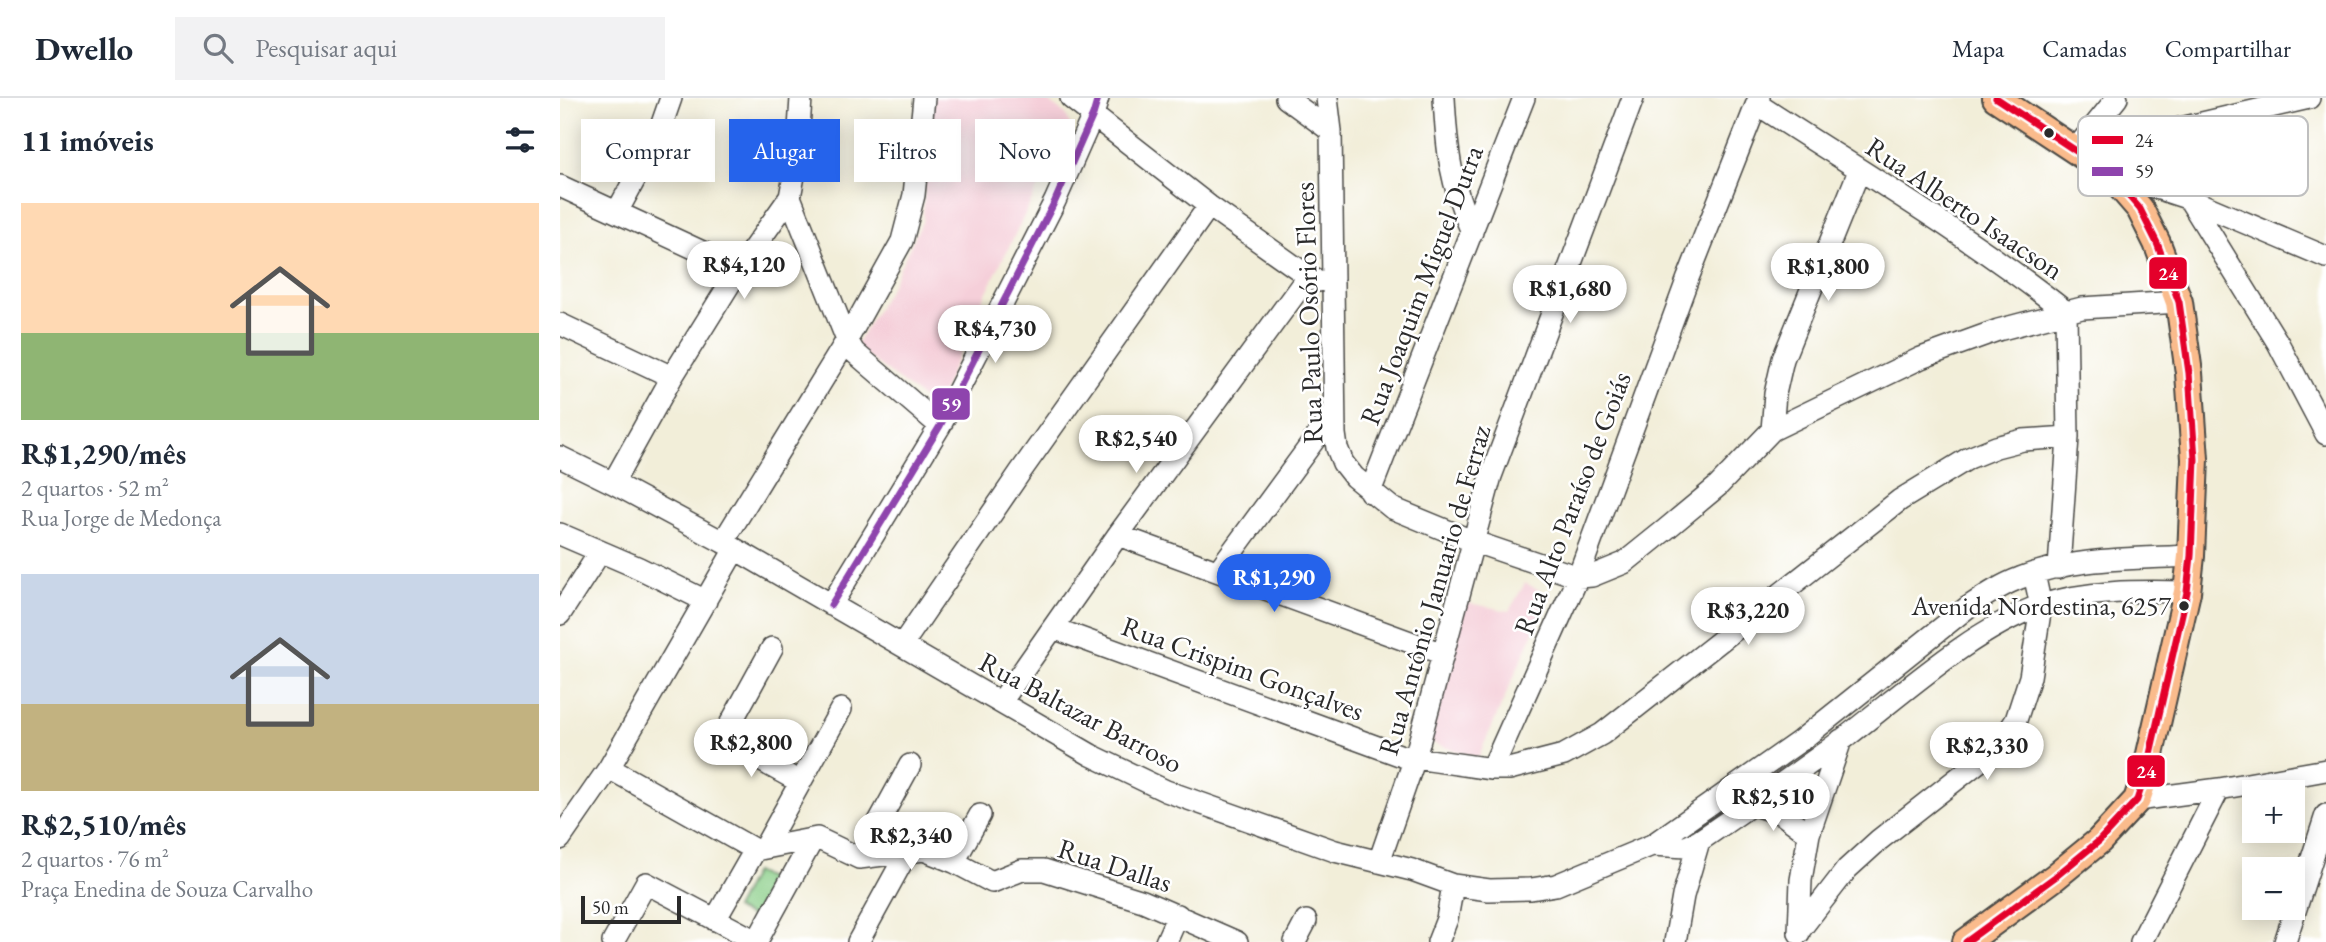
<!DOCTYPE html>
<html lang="pt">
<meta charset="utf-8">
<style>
body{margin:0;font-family:"EB Garamond",serif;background:#f2f2f3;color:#1f2937;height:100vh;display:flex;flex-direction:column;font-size:26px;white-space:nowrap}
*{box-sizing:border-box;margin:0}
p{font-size:23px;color:#747a83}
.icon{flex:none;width:38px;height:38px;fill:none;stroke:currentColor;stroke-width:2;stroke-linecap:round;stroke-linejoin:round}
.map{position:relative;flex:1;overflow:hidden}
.drawer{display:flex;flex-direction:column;background:#fff;width:560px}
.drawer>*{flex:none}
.guide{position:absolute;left:21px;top:21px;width:665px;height:63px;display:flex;gap:14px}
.tools{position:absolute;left:1682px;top:682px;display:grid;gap:14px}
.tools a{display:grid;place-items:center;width:63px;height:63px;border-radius:0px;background:#fff;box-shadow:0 4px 18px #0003;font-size:35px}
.scale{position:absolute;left:21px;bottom:18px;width:100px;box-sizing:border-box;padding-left:7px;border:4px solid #2b2b2b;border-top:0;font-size:19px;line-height:24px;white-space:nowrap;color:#2b2b2b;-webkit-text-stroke:5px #fff;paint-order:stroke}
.price{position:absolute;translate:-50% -60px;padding:0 16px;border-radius:24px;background:#fff;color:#222;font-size:23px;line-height:46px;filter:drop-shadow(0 2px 4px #0008)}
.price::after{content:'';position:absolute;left:50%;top:42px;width:21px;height:16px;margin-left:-10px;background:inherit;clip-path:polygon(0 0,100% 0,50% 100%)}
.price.current{background:#2563eb;color:#fff}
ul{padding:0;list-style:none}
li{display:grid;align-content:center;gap:14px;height:371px;padding:0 21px}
li span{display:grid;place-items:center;height:217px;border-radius:0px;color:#555}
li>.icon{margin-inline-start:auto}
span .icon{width:126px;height:126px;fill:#fffc;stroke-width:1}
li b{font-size:30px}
h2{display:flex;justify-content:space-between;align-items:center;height:84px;padding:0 21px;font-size:30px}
.tag{padding:0 24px;border-radius:0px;background:#fff;box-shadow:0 4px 18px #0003;font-size:24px;line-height:63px}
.tag.current{background:#2563eb;color:#fff}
header{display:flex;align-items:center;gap:42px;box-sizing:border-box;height:98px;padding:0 35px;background:#fff;border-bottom:2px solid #e0e1e3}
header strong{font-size:33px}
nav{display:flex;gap:38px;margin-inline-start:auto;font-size:24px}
.search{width:490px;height:63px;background:#f2f2f3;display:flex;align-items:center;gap:18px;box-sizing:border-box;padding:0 24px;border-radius:0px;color:#747a83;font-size:26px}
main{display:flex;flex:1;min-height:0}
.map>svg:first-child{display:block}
.built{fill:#f5cfd9}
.green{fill:#8bcf89;stroke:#5b7d5a;stroke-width:2}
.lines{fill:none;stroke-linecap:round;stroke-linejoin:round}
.minor-casing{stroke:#494845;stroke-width:24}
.major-casing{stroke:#494845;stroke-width:30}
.minor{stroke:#fff;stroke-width:21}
.major{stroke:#fabb8c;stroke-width:26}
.bus-1-casing{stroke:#fff;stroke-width:12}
.bus-2-casing{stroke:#fff;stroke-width:12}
.bus-1{stroke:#e4002b;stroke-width:7}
.bus-2{stroke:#8e44ad;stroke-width:7}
.bus-dot{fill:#2b2b2b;stroke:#fff;stroke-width:2.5}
.labels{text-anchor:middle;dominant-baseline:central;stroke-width:5;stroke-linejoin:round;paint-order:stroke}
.bus-label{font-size:26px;fill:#2b2b2b;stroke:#fff;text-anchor:end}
.street-label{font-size:28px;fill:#2b2b2b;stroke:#fff}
.key{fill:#fff;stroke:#bfbfbf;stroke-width:2}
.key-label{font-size:19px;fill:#2b2b2b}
.line-badge{stroke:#fff;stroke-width:2.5}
.badge-label{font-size:19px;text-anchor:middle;font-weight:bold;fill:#fff}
</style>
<header>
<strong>Dwello</strong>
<div class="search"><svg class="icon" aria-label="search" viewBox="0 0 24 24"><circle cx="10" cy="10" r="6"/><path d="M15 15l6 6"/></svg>Pesquisar aqui</div>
<nav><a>Mapa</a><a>Camadas</a><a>Compartilhar</a></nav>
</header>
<main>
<section class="drawer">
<h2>11 imóveis<svg class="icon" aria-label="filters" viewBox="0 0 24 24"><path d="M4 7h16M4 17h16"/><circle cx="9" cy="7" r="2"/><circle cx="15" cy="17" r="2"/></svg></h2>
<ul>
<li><span style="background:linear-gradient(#ffd9b3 60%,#8fb573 0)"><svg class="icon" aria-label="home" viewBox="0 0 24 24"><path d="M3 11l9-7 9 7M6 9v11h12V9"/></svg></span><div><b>R$1,290/mês</b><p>2 quartos · 52 m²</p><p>Rua Jorge de Medonça</p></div></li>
<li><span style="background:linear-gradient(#c9d6e8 60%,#c2b280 0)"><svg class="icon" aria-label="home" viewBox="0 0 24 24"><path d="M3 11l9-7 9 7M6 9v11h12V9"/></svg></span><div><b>R$2,510/mês</b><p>2 quartos · 76 m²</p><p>Praça Enedina de Souza Carvalho</p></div></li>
</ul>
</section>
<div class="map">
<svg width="1766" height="844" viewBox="0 0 1766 844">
<rect width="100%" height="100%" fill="#fff"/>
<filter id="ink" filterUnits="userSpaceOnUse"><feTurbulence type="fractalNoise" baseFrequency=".0143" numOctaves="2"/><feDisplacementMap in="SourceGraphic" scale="14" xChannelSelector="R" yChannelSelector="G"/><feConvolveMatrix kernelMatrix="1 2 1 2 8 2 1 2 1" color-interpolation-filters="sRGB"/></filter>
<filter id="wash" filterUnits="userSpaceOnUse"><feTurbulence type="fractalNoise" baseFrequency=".00686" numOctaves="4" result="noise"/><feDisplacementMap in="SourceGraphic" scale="28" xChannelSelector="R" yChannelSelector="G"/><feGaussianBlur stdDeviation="1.57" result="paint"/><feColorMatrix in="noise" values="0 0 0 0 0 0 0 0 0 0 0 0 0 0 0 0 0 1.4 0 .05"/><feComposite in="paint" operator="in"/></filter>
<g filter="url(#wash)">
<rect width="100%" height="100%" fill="#f2eed9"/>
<path class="built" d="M369 0H484L506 17 512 31 495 69H488L414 220 376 310 295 249 332 186 363 122Z
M965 485 990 497 918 660 870 644 904 504 949 513Z"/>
<path class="green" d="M194 774 215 784 196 821 175 811Z"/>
</g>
<g filter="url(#ink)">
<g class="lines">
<defs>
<path id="minor" d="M511 0 649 108 748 178 759 183
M726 0 771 33
M767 0 771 33 775 336 777 350 783 365 794 379 832 410 912 443 1018 479 1032 478 1064 465 1105 432 1158 388 1212 332 1361 260 1438 232 1522 210 1619 204
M884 0C887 54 890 84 912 134
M1197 6C1301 74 1409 137 1506 214L1508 339 1499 470
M1515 52 1557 0
M1518 54 1749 0
M1548 74 1624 99 1766 159
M0 88 179 171
M230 99 287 242 294 254 380 328
M1629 101 1718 245 1766 336
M57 114 97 40 111 0
M0 226 112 279
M1212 332 1215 296 1223 261 1299 73
M0 359 53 385 163 444 531 657 606 693 775 753 852 772 893 787 929 792 971 791 996 787 1092 747 1240 643 1408 509C1425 498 1441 487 1460 480 1513 459 1575 461 1631 458
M53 385 112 279 179 171 230 99 237 62 241 0
M810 394 964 0
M0 436 79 470 146 503
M558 437 883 556
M163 444 287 242 342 143 354 97 364 0
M658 473 774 315
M271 507 380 328 495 103 533 17 538 0
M0 516 40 454
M493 530 842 658 855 660 932 671H949L1004 657 1042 636 1340 402 1409 360 1436 349 1463 342 1508 339
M342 547 461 373 649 108
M212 550 162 641 240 684
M441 604 558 437 748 178
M49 670 195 752 257 740 299 760 364 752 394 764 432 784 462 772H484L583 803 677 844
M932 671 1018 479 1128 180 1199 0
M1577 702 1659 691 1766 672
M1191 706 1222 716 1249 736
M0 741 49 670 175 451
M1092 747 1126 749 1139 743C1187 710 1235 677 1282 642 1340 598 1411 532 1479 508 1526 492 1578 493 1627 494
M204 750 281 611
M299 760 350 667
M394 764 420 717
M819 764 855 660 931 378 1073 0
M155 822 195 752
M1239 833 1287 771 1319 742 1430 655 1445 639 1456 622 1470 579 1481 508 1474 476
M1239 835 1241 782 1249 736 1281 642
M197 843 253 741
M53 844 86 785 198 844
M298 844 348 753
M606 844 618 817
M735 844 746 823
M878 844 887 821 893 787
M1115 844 1123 798 1139 743
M1581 844 1659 691
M1725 844 1766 717"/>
<path id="major" d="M1406 844 1495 779 1539 743 1577 702 1585 678 1627 494 1631 458 1635 361 1629 275 1619 204 1597 145 1580 111 1548 74 1436 0"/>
</defs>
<use href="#minor" class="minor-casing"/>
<use href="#major" class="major-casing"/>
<use href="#minor" class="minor"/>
<use href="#major" class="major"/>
<defs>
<path id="bus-1" d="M1406 844 1495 779 1539 743 1577 702 1585 678 1627 494 1631 458 1635 361 1629 275 1619 204 1597 145 1580 111 1548 74 1436 0"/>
<path id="bus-2" d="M271 507 380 328 495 103 533 17 538 0"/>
</defs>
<use href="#bus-1" class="bus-1-casing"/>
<use href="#bus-2" class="bus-2-casing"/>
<use href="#bus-1" class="bus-1"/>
<use href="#bus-2" class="bus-2"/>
</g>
</g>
<g class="bus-dot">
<circle cx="1489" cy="35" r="6"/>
<circle cx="1624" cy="508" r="6"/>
</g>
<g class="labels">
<g class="bus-label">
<text x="1611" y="508">Avenida Nordestina, 6257</text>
</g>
<g class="street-label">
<text transform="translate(1405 110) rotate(34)">Rua Alberto Isaacson</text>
<text transform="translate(861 187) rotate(-69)">Rua Joaquim Miguel Dutra</text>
<text transform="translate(748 215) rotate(-92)">Rua Paulo Osório Flores</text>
<text transform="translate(1012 405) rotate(-69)">Rua Alto Paraíso de Goiás</text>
<text transform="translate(874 492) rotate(-74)">Rua Antônio Januario de Ferraz</text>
<text transform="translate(683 570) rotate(20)">Rua Crispim Gonçalves</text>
<text transform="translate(521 614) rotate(28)">Rua Baltazar Barroso</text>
<text transform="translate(555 767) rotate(18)">Rua Dallas</text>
</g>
</g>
<rect x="1518" y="18" width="230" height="80" rx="10" class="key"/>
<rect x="1532" y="38" width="31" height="8" fill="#e4002b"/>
<rect x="1532" y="69" width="31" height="9" fill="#8e44ad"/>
<g class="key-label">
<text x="1575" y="49">24</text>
<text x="1575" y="80">59</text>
</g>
<g class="line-badge">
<rect x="1588" y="158" width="40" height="34" rx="7" fill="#e4002b"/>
<rect x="371" y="289" width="40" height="34" rx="7" fill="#8e44ad"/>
<rect x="1566" y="656" width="40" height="34" rx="7" fill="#e4002b"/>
</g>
<g class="badge-label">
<text x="1608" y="182">24</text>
<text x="391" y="313">59</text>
<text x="1586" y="680">24</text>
</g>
</svg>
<div class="tools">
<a>+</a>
<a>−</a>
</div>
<div class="scale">50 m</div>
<b class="price" style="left:184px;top:203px">R$4,120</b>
<b class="price" style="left:1268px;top:205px">R$1,800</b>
<b class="price" style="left:1010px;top:227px">R$1,680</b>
<b class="price" style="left:435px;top:267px">R$4,730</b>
<b class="price" style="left:576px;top:377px">R$2,540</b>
<b class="price current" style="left:714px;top:516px">R$1,290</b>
<b class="price" style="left:1188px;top:549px">R$3,220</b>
<b class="price" style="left:191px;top:681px">R$2,800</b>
<b class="price" style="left:1427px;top:684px">R$2,330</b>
<b class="price" style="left:1213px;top:735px">R$2,510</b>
<b class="price" style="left:351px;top:774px">R$2,340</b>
<div class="guide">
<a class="tag">Comprar</a>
<a class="tag current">Alugar</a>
<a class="tag">Filtros</a>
<a class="tag">Novo</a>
</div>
</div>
</main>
